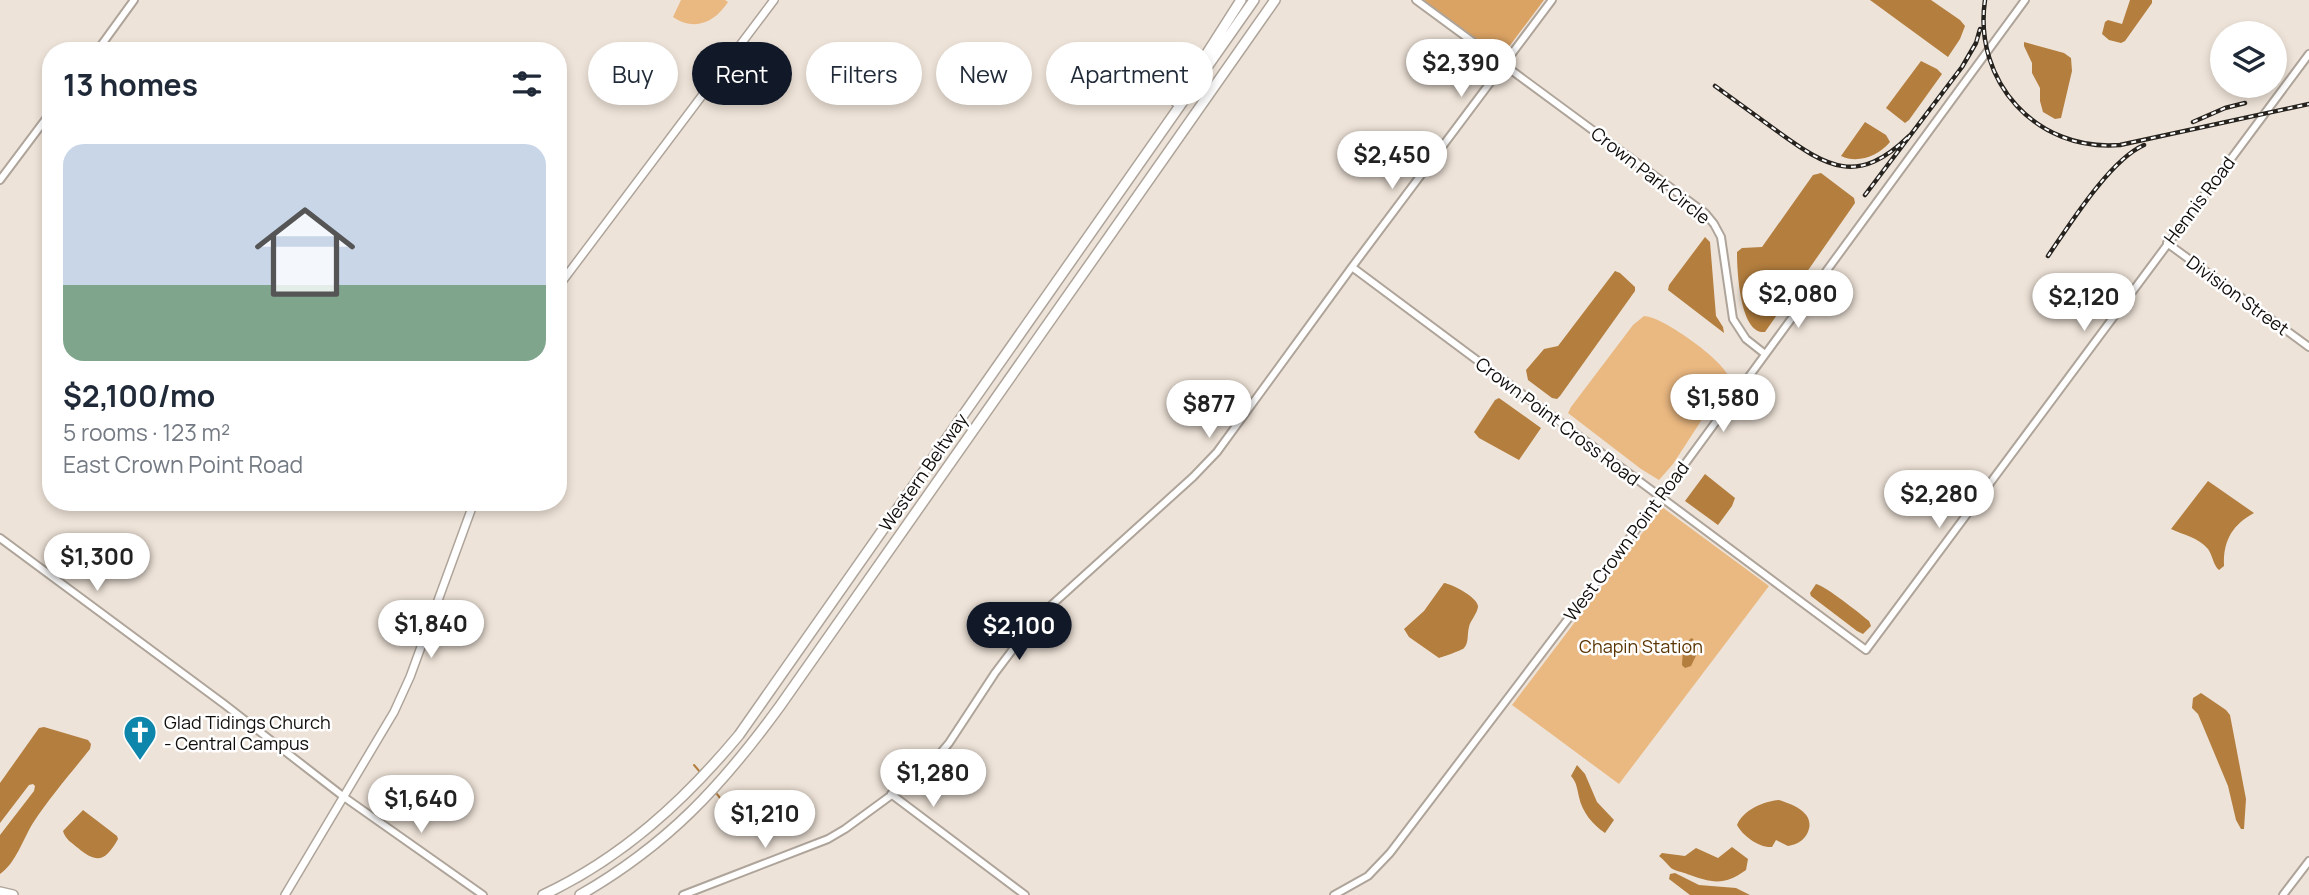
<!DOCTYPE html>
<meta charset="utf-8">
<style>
body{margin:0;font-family:Manrope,sans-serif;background:#f6f6f7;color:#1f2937;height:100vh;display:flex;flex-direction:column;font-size:26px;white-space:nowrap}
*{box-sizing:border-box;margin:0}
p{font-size:23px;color:#747a83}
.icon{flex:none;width:38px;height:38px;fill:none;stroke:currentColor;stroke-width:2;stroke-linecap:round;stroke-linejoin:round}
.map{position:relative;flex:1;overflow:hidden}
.side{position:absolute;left:42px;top:42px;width:525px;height:469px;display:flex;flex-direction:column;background:#fff;border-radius:28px;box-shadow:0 4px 10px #0003}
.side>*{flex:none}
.guide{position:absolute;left:588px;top:42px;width:665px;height:63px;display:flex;gap:14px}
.controls{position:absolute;left:2210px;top:21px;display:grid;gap:14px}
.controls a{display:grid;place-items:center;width:77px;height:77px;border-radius:50%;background:#fff;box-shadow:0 4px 10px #0003;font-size:35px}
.price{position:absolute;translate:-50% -60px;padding:0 16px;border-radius:24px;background:#fff;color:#222;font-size:23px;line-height:46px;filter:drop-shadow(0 2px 4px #0008)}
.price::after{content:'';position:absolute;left:50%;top:42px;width:21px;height:16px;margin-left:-10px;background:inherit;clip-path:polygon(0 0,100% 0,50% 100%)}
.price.selected{background:#111827;color:#fff}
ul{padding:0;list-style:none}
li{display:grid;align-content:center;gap:14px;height:371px;padding:0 21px}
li+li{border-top:2px solid #e0e1e3}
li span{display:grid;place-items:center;height:217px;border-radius:21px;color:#555}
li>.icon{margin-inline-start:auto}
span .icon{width:126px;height:126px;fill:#fffc;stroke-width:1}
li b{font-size:30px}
h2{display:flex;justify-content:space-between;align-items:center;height:84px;padding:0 21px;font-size:30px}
.tag{padding:0 24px;border-radius:32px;background:#fff;box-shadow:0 4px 10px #0003;font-size:24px;line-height:63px}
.tag.selected{background:#111827;color:#fff}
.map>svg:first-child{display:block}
.green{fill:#eab881}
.forest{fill:#daa263}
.water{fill:#b37e3e}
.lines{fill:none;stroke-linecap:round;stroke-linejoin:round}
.stream{stroke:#b37e3e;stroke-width:2}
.tertiary-casing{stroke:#aea49a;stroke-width:10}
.secondary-casing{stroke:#aea49a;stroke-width:10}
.motorway-casing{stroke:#aea49a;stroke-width:12}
.tertiary{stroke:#fff;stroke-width:6}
.secondary{stroke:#fff;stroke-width:7}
.motorway{stroke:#fff;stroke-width:9}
.rail-casing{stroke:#26221e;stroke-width:4.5}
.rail{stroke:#fff;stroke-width:2;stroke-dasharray:5;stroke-linecap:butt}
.labels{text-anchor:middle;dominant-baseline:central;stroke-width:5;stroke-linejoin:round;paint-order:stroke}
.street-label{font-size:18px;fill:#0f0c09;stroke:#fff}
.park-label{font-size:18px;fill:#593400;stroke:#fff}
.poi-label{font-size:18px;fill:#0f0c09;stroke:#fff;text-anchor:start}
</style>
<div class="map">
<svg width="2309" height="895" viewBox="0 0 2309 895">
<rect width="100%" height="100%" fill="#eee3d8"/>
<path class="green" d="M681 0H725L728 2C715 22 695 32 673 17Z
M1644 316C1662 316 1725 361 1729 378L1673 464 1659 480 1641 469 1568 413 1571 407 1633 325Z
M1662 507 1769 586 1619 784 1512 705Z"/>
<path class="forest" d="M1415 0H1544L1502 56 1446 23Z"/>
<path class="water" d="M1870 0H1931L1960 20 1965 26 1960 39 1948 57Z
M2130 0H2152V3L2125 41 2121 43 2109 40 2102 34 2105 22 2108 20 2122 24Z
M2024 42 2064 53 2071 58 2072 71 2061 118 2055 119 2043 112 2040 101V88L2032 73V63L2024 46Z
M1921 61 1937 69 1942 74 1909 120 1905 123 1886 108Z
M1865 122 1886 135 1890 142C1878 156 1858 164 1841 156Z
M1821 173 1854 198 1855 203 1765 332C1740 335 1737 271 1737 252L1742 248 1762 247 1813 175Z
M1705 237 1710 242 1716 316 1723 327 1724 333 1668 290 1669 285Z
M1615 271 1620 273 1635 287V291L1560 396 1557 399 1552 398 1528 380 1526 370 1544 349 1558 346Z
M1499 398 1541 428 1519 460 1479 438 1474 432 1495 400Z
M1705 474 1735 498 1732 506 1718 525 1685 501Z
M2208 481 2254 513C2232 525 2223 541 2224 566L2219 570C2213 565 2213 556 2208 549 2198 537 2183 535 2171 529Z
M1444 583C1452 584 1479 598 1478 607 1477 614 1470 621 1469 627 1467 634 1469 643 1464 648 1463 650 1442 657 1439 658L1409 637 1404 629 1424 611Z
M1816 584C1827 587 1858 612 1869 621L1871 626 1863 634 1857 631 1811 596 1810 593Z
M1692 638C1702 648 1696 655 1691 666L1685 668 1682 665C1683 655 1682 643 1692 638Z
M2201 693 2226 710 2230 715 2246 799 2244 829H2241L2236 820 2228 786 2198 714 2192 708 2193 698Z
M44 727 88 740 91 744 90 749C71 773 50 797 33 823 23 839 16 863 0 874V835L34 791 35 786 33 784 29 785 0 823V783L39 728Z
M1577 765 1585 774 1597 802 1614 820 1605 833C1593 825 1582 812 1579 797 1577 789 1577 783 1571 776Z
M1779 800C1795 805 1817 814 1807 834 1802 842 1797 844 1788 846L1776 840 1772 847C1759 848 1743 836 1737 825 1743 810 1764 801 1779 800Z
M83 810 117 836 118 839C106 860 98 865 78 848 72 843 65 839 63 831Z
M1732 847 1748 859 1746 870C1724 886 1712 883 1687 874 1683 872 1675 871 1671 868 1667 864 1664 860 1659 856L1662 853 1685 856 1696 848 1718 858Z
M1675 873 1699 885 1736 888 1750 895H1690L1669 879 1670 874Z"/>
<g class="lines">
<path class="stream" d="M694 765 700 772
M716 793 726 805"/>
<defs>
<path id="tertiary" d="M1416 0 1705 213 1714 224 1721 237 1733 319 1746 339 1765 354
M97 51 134 0
M0 180 51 112
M2167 243 2309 347
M1352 267 1866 650 2309 54
M0 538 224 704 344 797 483 895
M891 794 1025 895
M683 895 828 839 845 829 927 769 949 743 995 673 1035 620 1193 477 1217 452 1352 267 1552 0
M1334 895 1368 876 1390 853 1660 498 2025 0
M2283 895 2309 861"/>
<path id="secondary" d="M558 287 774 0
M285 895 394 712 410 677 474 502"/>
<path id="motorway" d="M1176 102 1241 0
M0 892 13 895
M543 895C622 858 684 801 739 735L1254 0
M580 895C667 845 721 787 780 706L1275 0"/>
</defs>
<use href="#tertiary" class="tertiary-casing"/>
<use href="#secondary" class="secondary-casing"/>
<use href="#motorway" class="motorway-casing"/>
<use href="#tertiary" class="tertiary"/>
<use href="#secondary" class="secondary"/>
<use href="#motorway" class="motorway"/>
<defs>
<path id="rail" d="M1985 0C1973 81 2036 152 2120 145L2309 104
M1715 86C1736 101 1756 116 1777 131 1828 168 1858 186 1909 136
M2193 122 2225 108 2245 103
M1865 195 1962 67 1976 43 1980 29
M2048 256C2070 224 2110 160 2144 145"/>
</defs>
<use href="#rail" class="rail-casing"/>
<use href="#rail" class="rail"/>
</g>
<defs>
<symbol id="church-pin" viewBox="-11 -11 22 30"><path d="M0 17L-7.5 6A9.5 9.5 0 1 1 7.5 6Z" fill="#0e85aa" stroke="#fff"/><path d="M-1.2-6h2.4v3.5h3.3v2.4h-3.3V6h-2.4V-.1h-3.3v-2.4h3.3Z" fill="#fff"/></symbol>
</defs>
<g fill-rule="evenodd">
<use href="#church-pin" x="121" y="713" width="38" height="52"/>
</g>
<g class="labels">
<g class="street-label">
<text transform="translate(1651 175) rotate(38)">Crown Park Circle</text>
<text transform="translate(2199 200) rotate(-53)">Hennis Road</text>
<text transform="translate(2238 295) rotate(36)">Division Street</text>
<text transform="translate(1558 421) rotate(37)">Crown Point Cross Road</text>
<text transform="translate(923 472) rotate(-55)">Western Beltway</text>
<text transform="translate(1626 541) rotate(-53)">West Crown Point Road</text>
</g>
<g class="park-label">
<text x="1641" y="646">Chapin Station</text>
</g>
<g class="poi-label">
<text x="164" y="722">Glad Tidings Church<tspan x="164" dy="21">- Central Campus</tspan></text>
</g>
</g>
</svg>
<div class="controls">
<a><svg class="icon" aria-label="layers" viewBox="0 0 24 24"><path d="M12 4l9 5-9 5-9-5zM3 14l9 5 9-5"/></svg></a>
</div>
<b class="price" style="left:1461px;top:99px">$2,390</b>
<b class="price" style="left:1392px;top:191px">$2,450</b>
<b class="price" style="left:1798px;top:330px">$2,080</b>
<b class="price" style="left:2084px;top:333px">$2,120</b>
<b class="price" style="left:1723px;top:434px">$1,580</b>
<b class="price" style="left:1209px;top:440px">$877</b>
<b class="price" style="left:1939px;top:530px">$2,280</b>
<b class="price" style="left:97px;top:593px">$1,300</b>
<b class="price" style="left:431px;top:660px">$1,840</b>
<b class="price selected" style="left:1019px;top:662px">$2,100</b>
<b class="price" style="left:933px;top:809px">$1,280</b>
<b class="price" style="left:421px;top:835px">$1,640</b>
<b class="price" style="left:765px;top:850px">$1,210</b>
<div class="guide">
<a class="tag">Buy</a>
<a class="tag selected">Rent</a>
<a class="tag">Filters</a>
<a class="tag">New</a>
<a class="tag">Apartment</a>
</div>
<section class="side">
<h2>13 homes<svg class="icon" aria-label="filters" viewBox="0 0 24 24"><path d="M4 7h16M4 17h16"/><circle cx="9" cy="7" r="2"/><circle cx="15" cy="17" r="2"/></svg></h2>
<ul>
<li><span style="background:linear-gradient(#c9d6e8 65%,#7fa58c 0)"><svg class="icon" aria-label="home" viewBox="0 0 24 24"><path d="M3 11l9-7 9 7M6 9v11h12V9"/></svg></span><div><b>$2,100/mo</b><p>5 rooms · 123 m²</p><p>East Crown Point Road</p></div></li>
</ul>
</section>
</div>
